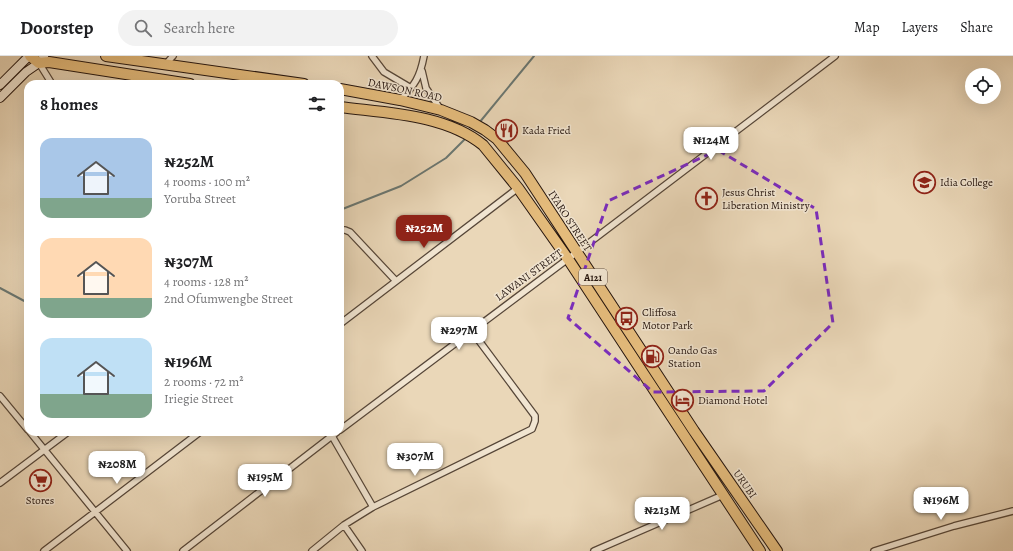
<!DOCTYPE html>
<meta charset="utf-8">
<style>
body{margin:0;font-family:Alegreya,serif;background:#f2f2f2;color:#202124;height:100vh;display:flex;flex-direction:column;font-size:15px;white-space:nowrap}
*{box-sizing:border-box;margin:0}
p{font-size:13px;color:#757577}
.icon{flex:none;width:22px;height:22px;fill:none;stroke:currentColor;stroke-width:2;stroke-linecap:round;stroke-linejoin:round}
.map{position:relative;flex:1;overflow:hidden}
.sheet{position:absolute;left:24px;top:24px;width:320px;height:356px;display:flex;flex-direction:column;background:#fff;border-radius:12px;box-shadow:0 4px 16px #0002}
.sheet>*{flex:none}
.controls{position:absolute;left:965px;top:12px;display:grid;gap:8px}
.controls a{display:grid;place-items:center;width:36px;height:36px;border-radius:50%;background:#fff;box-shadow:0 4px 16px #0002;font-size:20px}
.price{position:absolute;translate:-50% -34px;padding:0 9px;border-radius:8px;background:#fff;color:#222;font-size:13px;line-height:26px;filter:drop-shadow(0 1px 2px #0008)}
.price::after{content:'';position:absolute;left:50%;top:24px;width:12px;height:9px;margin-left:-6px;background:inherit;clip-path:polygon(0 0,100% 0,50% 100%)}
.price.selected{background:#8f2418;color:#fff}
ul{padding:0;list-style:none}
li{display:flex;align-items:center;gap:12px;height:100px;padding:0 16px}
li span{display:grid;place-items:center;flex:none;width:112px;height:80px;border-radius:12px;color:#555}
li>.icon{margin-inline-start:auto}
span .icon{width:48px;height:48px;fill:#fffc;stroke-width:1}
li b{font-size:17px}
h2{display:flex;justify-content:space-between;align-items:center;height:48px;padding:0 16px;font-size:17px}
header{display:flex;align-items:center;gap:24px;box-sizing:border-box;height:56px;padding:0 20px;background:#fff;border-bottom:1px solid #e0e0e0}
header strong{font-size:19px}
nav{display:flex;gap:22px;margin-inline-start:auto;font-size:14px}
.search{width:280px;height:36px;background:#f2f2f2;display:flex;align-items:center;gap:10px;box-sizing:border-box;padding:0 14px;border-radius:22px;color:#757577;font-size:15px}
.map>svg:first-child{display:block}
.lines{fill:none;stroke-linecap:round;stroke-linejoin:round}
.stream{stroke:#6a7772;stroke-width:2}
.street-casing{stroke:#564638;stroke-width:8}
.secondary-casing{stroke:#25150e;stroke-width:10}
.highway-casing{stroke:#25150e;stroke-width:12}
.street{stroke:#f1e5d1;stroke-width:5.5}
.secondary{stroke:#f1e5d1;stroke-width:8}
.highway{stroke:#e5bc7c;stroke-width:10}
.marked{fill:none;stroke:#7b2cbf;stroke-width:3;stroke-dasharray:8 5;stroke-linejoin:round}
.labels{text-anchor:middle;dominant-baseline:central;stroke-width:3;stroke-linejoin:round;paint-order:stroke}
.shield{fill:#f1e5d1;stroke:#625348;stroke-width:1}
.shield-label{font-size:10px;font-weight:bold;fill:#25150e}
.street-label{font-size:11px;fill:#25150e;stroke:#f1e5d1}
.poi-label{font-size:11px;fill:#25150e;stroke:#f1e5d1;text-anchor:start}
</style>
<header>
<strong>Doorstep</strong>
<div class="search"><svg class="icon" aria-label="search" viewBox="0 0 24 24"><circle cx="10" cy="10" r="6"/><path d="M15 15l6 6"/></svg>Search here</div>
<nav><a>Map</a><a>Layers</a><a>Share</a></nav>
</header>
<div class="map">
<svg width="1013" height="495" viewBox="0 0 1013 495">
<rect width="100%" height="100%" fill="#ead7b8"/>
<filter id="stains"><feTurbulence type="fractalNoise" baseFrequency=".005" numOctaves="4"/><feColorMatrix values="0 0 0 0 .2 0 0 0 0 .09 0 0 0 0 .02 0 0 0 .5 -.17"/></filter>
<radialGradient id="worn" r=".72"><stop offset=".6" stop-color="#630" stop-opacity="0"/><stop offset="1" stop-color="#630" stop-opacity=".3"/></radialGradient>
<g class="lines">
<path class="stream" d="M479 67 534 0
M340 154 401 130 446 102 466 82
M0 232 28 247"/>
<defs>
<path id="street" d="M372 0 384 16 411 32
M39 7 52 28
M165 9 173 0
M422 15 426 32 441 54
M400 44C415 29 420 21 424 0
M340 174H345L350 176 396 225
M340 268 518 132
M0 340 28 374
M340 374 577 196 835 0
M30 376 127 495
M332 380 373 451
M0 427 68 376
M344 469 362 495
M44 495 200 376
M183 495 337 376
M312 495 344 469 373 451 532 373 535 365V360L471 274
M594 495 723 439
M874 495 954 470 1013 455"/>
<path id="secondary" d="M0 29 29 0
M0 42 26 16 39 7 44 0"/>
<path id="highway" d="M30 0 39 7 49 6 190 28
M106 0 304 28
M340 33 400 44 441 54 471 66 485 74 497 83 525 117 694 375 777 495
M340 51C386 57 445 58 483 89L518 132 568 203 760 495"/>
</defs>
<use href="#street" class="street-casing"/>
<use href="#secondary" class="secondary-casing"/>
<use href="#highway" class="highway-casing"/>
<use href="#street" class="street"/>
<use href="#secondary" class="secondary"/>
<use href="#highway" class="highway"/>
</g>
<path class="marked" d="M718 94 816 153 833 267 764 335 653 336 568 262 608 145Z"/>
<defs>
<symbol id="restaurant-ring" viewBox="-11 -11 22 22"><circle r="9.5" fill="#f1e5d1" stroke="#8f2418" stroke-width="1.5"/><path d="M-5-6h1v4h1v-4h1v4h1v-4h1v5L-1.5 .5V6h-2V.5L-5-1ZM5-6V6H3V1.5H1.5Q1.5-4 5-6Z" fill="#8f2418"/></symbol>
<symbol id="university-ring" viewBox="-11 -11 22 22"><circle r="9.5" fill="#f1e5d1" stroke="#8f2418" stroke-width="1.5"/><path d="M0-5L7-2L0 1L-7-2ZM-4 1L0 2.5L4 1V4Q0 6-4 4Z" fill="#8f2418"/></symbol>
<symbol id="church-ring" viewBox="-11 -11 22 22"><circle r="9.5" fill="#f1e5d1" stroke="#8f2418" stroke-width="1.5"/><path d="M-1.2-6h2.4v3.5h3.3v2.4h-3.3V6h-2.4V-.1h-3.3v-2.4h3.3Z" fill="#8f2418"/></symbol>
<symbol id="bus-ring" viewBox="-11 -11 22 22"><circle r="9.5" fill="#f1e5d1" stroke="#8f2418" stroke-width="1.5"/><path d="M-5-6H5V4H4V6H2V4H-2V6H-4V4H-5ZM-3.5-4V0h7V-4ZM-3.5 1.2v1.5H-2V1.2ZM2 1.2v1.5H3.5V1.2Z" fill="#8f2418"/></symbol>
<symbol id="fuel-ring" viewBox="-11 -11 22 22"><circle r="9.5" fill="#f1e5d1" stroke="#8f2418" stroke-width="1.5"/><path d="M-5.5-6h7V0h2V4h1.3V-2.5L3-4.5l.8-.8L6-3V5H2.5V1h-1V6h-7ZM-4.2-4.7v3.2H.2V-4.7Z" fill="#8f2418"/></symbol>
<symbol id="hotel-ring" viewBox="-11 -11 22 22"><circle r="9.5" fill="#f1e5d1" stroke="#8f2418" stroke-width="1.5"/><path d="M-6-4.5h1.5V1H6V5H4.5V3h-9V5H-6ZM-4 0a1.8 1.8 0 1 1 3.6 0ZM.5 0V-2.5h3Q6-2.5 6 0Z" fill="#8f2418"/></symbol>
<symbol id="supermarket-ring" viewBox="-11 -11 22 22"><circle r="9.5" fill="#f1e5d1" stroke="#8f2418" stroke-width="1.5"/><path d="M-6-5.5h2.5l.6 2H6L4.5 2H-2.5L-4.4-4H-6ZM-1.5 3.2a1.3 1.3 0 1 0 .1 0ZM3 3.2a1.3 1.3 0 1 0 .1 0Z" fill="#8f2418"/></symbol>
</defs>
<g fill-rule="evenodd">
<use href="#restaurant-ring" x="494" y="62" width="25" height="25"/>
<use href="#university-ring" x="912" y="114" width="25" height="25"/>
<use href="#church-ring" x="694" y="130" width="25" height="25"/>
<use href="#bus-ring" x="614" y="250" width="25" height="25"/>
<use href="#fuel-ring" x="640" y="288" width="25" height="25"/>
<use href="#hotel-ring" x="670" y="332" width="25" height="25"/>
<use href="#supermarket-ring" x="28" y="412" width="25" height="25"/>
</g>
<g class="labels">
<rect class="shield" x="579" y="213" width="28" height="16" rx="3"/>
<g class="shield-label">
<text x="593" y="221">A121</text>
</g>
<g class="street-label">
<text transform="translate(405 34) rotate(12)">DAWSON ROAD</text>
<text transform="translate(570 165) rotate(57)">IYARO STREET</text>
<text transform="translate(529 219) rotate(-36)">LAWANI STREET</text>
<text transform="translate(745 428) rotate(55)">URUBI</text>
</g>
<g class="poi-label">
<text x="522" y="74">Kada Fried</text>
<text x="940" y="126">Idia College</text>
<text x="722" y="136">Jesus Christ<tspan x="722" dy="13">Liberation Ministry</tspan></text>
<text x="642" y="256">Cliffosa<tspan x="642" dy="13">Motor Park</tspan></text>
<text x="668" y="294">Oando Gas<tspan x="668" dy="13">Station</tspan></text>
<text x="698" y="344">Diamond Hotel</text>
<text x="40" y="444" text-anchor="middle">Stores</text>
</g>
</g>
<rect width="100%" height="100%" filter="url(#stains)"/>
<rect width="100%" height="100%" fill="url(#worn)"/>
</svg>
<div class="controls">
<a><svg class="icon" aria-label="locate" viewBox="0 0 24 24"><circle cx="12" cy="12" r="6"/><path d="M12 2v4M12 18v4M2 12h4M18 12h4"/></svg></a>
</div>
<b class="price" style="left:711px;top:105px">₦124M</b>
<b class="price selected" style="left:424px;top:193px">₦252M</b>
<b class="price" style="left:459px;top:295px">₦297M</b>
<b class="price" style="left:415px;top:421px">₦307M</b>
<b class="price" style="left:117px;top:429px">₦208M</b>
<b class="price" style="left:265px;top:442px">₦195M</b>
<b class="price" style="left:941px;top:465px">₦196M</b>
<b class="price" style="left:662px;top:475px">₦213M</b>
<section class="sheet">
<h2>8 homes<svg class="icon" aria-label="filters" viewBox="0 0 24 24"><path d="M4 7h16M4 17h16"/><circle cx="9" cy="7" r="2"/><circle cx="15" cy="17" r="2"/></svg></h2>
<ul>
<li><span style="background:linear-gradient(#a9c7e8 75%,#7fa58c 0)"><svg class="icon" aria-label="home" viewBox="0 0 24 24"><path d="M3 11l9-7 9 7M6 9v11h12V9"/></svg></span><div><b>₦252M</b><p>4 rooms · 100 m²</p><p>Yoruba Street</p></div></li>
<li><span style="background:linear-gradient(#ffd9b3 75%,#7fa58c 0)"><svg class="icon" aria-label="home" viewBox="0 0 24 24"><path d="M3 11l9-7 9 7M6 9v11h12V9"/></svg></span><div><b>₦307M</b><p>4 rooms · 128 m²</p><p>2nd Ofumwengbe Street</p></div></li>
<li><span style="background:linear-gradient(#bfe0f5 70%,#7fa58c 0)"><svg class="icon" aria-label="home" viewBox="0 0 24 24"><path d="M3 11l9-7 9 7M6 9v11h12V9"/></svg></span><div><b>₦196M</b><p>2 rooms · 72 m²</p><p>Iriegie Street</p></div></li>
</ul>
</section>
</div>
